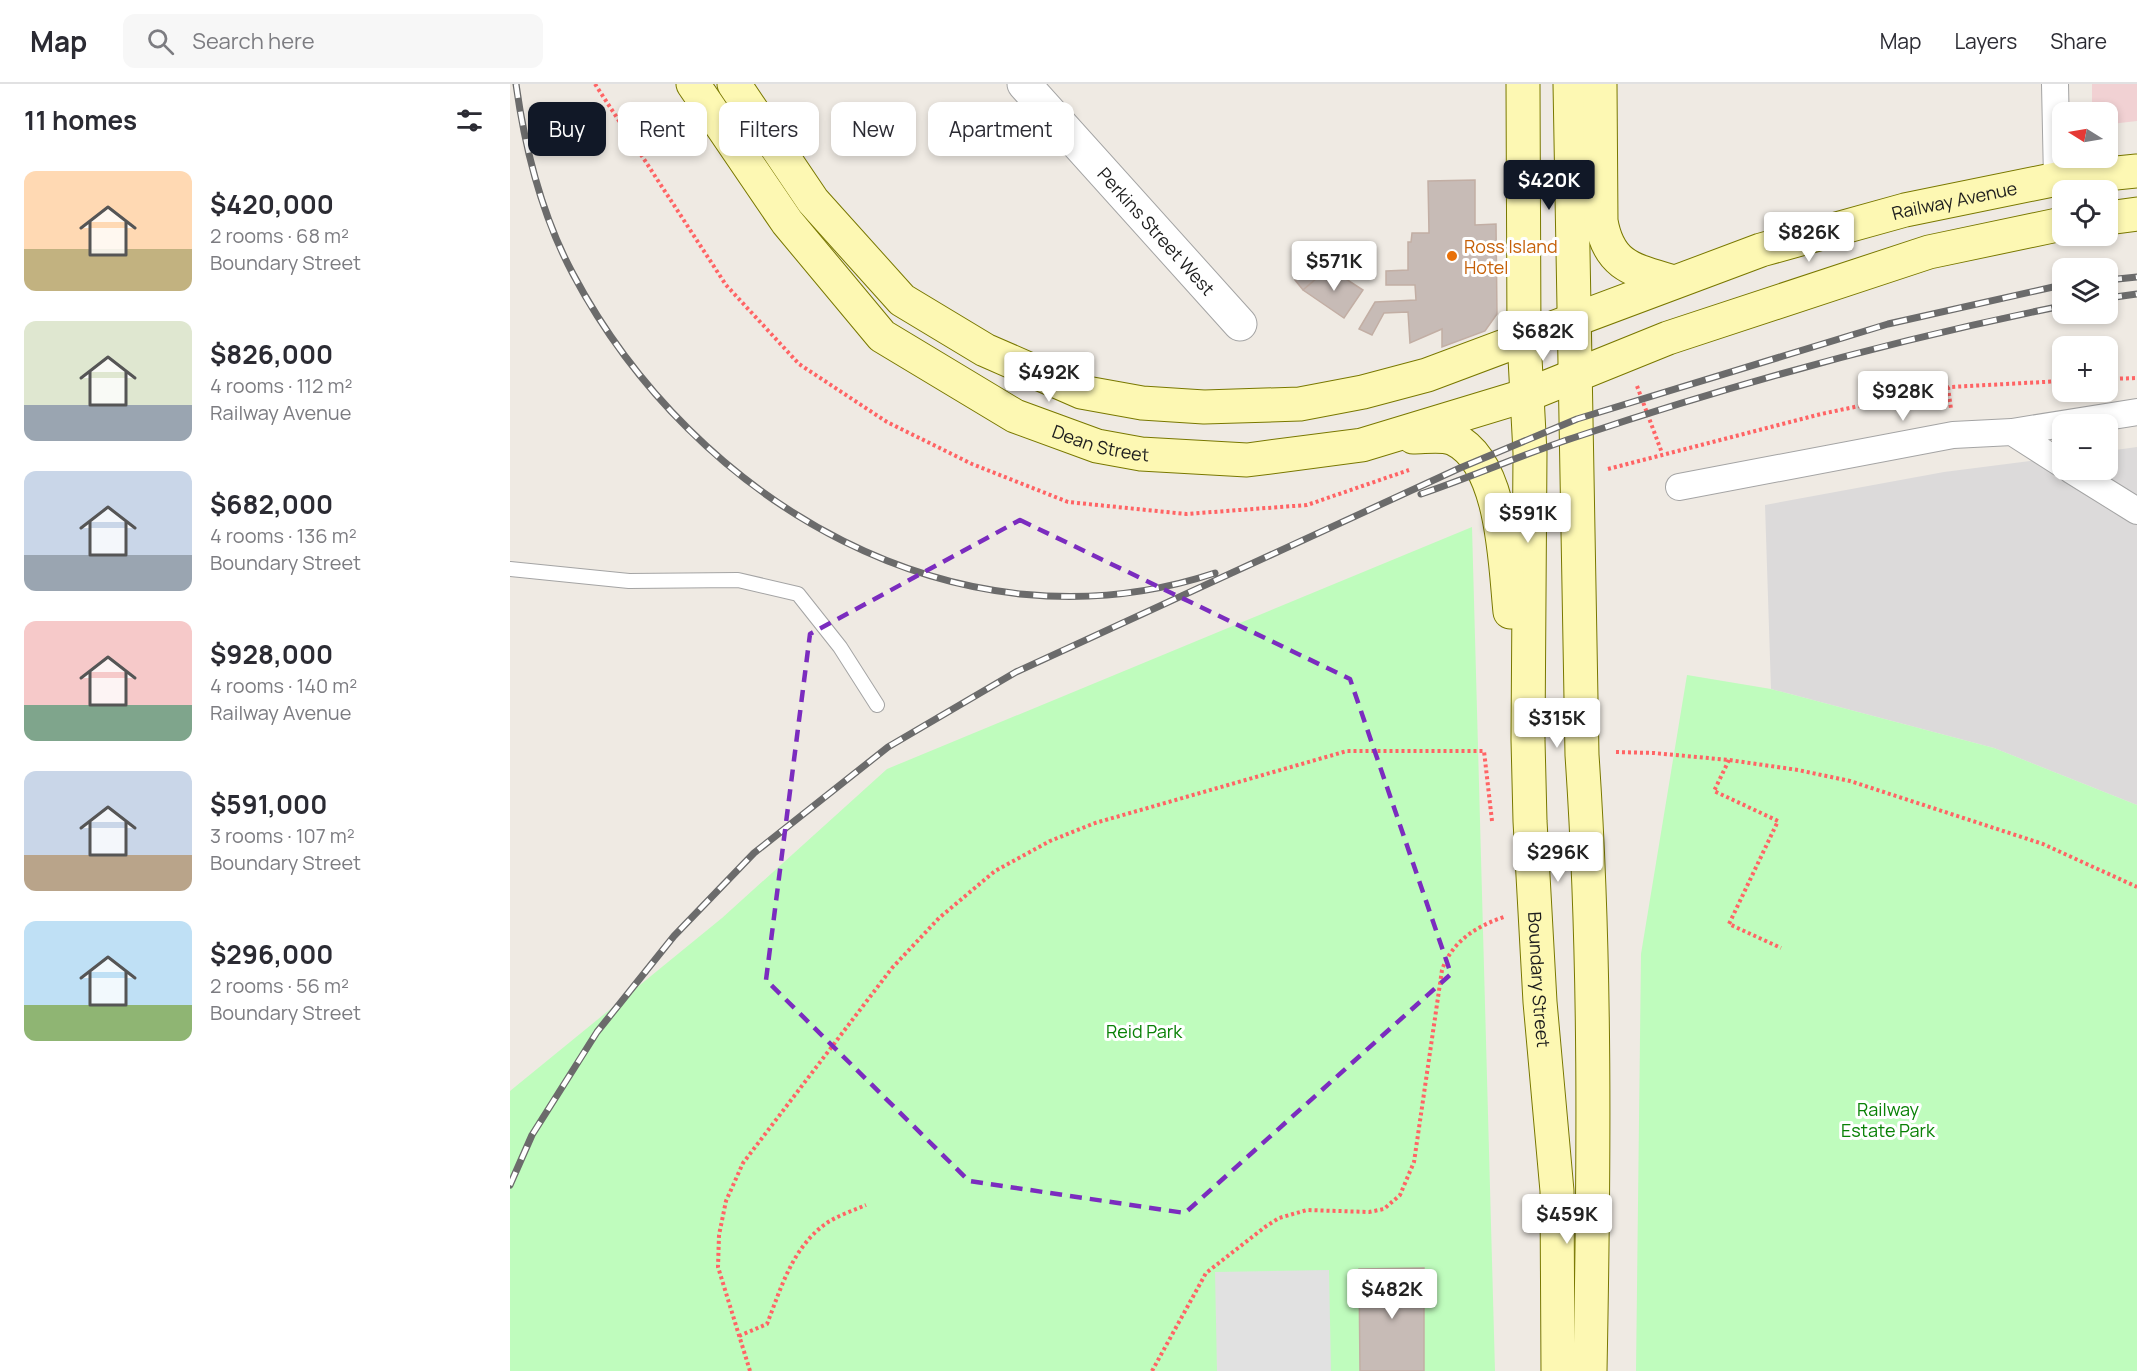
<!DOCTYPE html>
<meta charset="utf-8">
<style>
body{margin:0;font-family:Manrope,sans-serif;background:#f7f7f7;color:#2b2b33;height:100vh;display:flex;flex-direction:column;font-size:22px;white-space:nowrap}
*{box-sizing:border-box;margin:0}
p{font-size:20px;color:#7c7c81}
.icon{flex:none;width:33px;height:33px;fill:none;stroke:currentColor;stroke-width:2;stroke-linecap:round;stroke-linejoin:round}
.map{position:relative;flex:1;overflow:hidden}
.details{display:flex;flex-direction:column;background:#fff;width:510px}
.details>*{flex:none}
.guide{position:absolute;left:18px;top:18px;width:570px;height:54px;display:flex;gap:12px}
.needle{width:39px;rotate:281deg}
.controls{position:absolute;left:1542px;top:18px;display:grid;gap:12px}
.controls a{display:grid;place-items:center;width:66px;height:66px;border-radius:12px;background:#fff;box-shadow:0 3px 9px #0003;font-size:30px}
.price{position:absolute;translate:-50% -51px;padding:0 14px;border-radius:6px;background:#fff;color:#222;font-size:20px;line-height:39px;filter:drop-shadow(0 2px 3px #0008)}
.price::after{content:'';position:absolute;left:50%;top:36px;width:18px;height:14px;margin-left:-9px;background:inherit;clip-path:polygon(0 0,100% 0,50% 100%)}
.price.selected{background:#111827;color:#fff}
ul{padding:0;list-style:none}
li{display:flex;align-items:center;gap:18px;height:150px;padding:0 24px}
li span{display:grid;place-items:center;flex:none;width:168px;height:120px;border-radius:12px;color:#555}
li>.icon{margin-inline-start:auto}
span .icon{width:72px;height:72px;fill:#fffc;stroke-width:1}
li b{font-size:26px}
h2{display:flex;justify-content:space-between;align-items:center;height:72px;padding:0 24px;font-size:26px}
.tag{padding:0 21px;border-radius:12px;background:#fff;box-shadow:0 3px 9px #0003;font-size:21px;line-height:54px}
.tag.selected{background:#111827;color:#fff}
header{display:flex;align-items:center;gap:36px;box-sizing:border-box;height:84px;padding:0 30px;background:#fff;border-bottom:2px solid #e1e1e2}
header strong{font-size:28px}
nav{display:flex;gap:33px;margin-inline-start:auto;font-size:21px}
.search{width:420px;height:54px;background:#f7f7f7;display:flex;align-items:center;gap:15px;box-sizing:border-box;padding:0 21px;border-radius:12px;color:#7c7c81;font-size:22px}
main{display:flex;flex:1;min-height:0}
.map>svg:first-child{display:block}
.residential{fill:#dcdada}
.commercial{fill:#f1d1d3}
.park{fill:#bffcbd}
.parking{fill:#e1e1e1}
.building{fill:#c7bbb6;stroke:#c2aea4;stroke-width:1.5}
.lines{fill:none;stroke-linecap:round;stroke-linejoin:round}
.service-casing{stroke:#a4a4a4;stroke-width:16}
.minor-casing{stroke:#a4a4a4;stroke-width:28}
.tertiary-casing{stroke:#a4a4a4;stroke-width:35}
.secondary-casing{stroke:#797800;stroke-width:35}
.path{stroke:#ff6465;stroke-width:4;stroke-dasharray:3 3;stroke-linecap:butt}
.service{stroke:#fff;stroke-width:14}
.minor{stroke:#fff;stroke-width:26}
.tertiary{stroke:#fff;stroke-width:33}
.secondary{stroke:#fdf8b3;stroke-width:33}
.rail-casing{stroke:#6b6b6b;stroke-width:7}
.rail{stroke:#fff;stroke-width:4.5;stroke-dasharray:14;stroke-linecap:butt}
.marked{fill:none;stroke:#7b2cbf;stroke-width:4.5;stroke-dasharray:12 8;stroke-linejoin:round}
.food-dot{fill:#e8710a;stroke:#fff;stroke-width:2}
.labels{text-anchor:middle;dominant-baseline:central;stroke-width:6;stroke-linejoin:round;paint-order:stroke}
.street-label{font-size:18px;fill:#1d1d1d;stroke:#fff}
.food-label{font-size:18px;fill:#c56008;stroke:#fff;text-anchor:start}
.park-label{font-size:18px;fill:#098106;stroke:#fff}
</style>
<header>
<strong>Map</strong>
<div class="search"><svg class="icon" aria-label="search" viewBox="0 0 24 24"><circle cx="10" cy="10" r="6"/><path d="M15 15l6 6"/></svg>Search here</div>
<nav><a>Map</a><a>Layers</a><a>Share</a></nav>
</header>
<main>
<section class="details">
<h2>11 homes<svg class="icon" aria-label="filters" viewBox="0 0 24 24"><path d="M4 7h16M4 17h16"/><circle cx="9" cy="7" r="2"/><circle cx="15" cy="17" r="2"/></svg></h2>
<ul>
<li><span style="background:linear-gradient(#ffd9b3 65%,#c2b280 0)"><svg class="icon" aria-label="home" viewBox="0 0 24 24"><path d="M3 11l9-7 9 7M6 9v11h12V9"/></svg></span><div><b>$420,000</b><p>2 rooms · 68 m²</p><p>Boundary Street</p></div></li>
<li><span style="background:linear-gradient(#dfe7d0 70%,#9aa5b1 0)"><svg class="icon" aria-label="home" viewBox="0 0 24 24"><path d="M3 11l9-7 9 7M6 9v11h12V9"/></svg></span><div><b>$826,000</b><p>4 rooms · 112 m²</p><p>Railway Avenue</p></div></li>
<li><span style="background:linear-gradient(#c9d6e8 70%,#9aa5b1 0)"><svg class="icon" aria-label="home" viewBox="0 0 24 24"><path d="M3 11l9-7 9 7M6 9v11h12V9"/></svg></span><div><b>$682,000</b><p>4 rooms · 136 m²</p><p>Boundary Street</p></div></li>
<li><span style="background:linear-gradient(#f6c9c9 70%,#7fa58c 0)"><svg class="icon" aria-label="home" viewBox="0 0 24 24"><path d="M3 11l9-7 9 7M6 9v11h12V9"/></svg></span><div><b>$928,000</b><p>4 rooms · 140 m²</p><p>Railway Avenue</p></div></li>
<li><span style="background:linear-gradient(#c9d6e8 70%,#b9a48a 0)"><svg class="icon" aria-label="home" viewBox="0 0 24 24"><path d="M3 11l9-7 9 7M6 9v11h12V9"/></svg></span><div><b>$591,000</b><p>3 rooms · 107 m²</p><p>Boundary Street</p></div></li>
<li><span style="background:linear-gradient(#bfe0f5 70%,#8fb573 0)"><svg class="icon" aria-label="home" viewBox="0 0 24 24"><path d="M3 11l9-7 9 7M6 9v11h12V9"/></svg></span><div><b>$296,000</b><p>2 rooms · 56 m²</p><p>Boundary Street</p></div></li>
</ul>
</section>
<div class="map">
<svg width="1627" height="1287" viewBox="0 0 1627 1287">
<rect width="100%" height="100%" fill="#efeae3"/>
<path class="residential" d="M1627 363V721L1484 664 1261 605 1255 421 1434 388 1552 373V386H1598V367Z"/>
<path class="commercial" d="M1582 0H1627V37L1601 40 1598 37V28L1582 26Z"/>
<path class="park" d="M962 443 985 1287H0V1007L212 834 377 685Z
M1177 591 1261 605 1484 664 1627 721V1287H1126L1131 870Z"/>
<path class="parking" d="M819 1186 821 1287H707L705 1188Z"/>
<path class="building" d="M965 96V141L986 140 987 230 975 247 932 263V245L900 259 898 228 874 229 862 251 849 245 865 218 906 216 905 201H876V187L898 186V158H901L902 149H919L918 97Z
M829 159 837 168 793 206 785 196Z
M819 184 853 206 834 234 793 206Z
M914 1184V1287H850L849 1185Z"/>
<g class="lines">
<defs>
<path id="service" d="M0 485 119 497 228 496 288 510 330 563 367 621"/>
<path id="minor" d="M1545 0 1547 95
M1502 348 1552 380
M1561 386 1627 427
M1169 403 1443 351 1502 348 1627 328"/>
<g id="tertiary">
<path id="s1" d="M514 0 730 240"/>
</g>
<g id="secondary">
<path id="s2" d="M183 0 277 138 372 252 505 332 587 362 631 370 737 376 852 361 1017 311 1158 254 1419 168 1552 140"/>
<path id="s3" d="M224 0 303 117 392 216 475 266 571 308 632 319 694 323 790 320 853 308 917 291 1251 166 1395 126 1547 95 1627 87"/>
<path id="s4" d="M1013 0 1014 255 1020 369 1018 656 1020 737 1030 918 1047 1107 1048 1287"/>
<path d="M1060 0 1072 671C1086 876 1084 1081 1080 1287"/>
<path d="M1090 0 1091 137C1099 183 1124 186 1164 198"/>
<path d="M1598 134 1627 130"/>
<path d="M903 353C916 353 933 350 944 355 994 379 995 481 1000 528"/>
</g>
</defs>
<use href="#service" class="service-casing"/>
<use href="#minor" class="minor-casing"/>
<use href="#tertiary" class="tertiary-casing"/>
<use href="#secondary" class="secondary-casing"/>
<path class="path" d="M85 0 216 201 289 280 377 338 462 380 558 418 676 430 797 421 899 386
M1598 295 1627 294
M1127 302 1152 369
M1438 303 1441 325
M1098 385 1311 330 1440 303 1552 297
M1106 668 1144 669 1219 676 1288 686 1340 697 1533 760 1627 803
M1219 676 1204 707 1268 737 1219 840 1271 864
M229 1252 257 1240C271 1204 282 1165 314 1141 326 1132 342 1127 356 1121
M240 1287 208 1183 209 1151 216 1117 233 1079 382 884 429 834 485 787 540 757 585 739 837 667H974L982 737
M642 1287 696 1189 755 1143 769 1134 797 1126 859 1128 874 1125 890 1111 904 1078 932 886C942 857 967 842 994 833"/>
<use href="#service" class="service"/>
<use href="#minor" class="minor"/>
<use href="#tertiary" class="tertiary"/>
<use href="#secondary" class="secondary"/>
<defs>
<path id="rail" d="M6 0C15 65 32 132 63 190 184 418 448 574 705 489
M1598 196 1627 193
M1598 214 1627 210
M911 410C964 392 1016 369 1069 352 1228 299 1388 255 1552 222
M0 1101 22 1051 87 948 164 852 244 769 378 663 506 588 950 384 1067 335 1378 240 1552 201"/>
</defs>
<use href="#rail" class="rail-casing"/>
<use href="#rail" class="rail"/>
</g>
<path class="marked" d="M510 436 840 595 941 890 675 1129 459 1097 256 896 300 550Z"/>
<circle class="food-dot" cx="942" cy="172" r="6"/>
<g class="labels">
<g class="street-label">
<text stroke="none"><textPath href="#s3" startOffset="1383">Railway Avenue</textPath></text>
<text stroke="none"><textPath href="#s1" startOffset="198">Perkins Street West</textPath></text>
<text stroke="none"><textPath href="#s2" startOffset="561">Dean Street</textPath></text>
<text stroke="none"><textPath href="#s4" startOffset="896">Boundary Street</textPath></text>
</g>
<g class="food-label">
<text x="954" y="162">Ross Island<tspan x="954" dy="21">Hotel</tspan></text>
</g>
<g class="park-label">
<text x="634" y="947">Reid Park</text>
<text x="1378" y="1025">Railway<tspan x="1378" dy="21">Estate Park</tspan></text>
</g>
</g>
</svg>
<div class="controls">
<a><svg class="needle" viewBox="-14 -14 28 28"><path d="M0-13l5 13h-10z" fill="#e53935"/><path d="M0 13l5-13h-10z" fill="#7c7c81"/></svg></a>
<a><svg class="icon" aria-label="locate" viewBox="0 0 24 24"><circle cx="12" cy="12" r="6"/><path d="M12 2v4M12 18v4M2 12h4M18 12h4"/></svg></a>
<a><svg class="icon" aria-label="layers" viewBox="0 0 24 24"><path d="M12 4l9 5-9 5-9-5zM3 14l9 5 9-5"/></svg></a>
<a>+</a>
<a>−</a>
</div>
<b class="price selected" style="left:1039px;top:127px">$420K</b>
<b class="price" style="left:1299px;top:179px">$826K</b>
<b class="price" style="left:824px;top:208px">$571K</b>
<b class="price" style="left:1033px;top:278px">$682K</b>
<b class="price" style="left:539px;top:319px">$492K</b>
<b class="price" style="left:1393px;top:338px">$928K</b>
<b class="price" style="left:1018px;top:460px">$591K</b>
<b class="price" style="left:1047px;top:665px">$315K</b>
<b class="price" style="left:1048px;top:799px">$296K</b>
<b class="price" style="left:1057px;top:1161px">$459K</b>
<b class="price" style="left:882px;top:1236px">$482K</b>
<div class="guide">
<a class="tag selected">Buy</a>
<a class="tag">Rent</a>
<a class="tag">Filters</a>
<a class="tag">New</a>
<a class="tag">Apartment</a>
</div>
</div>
</main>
